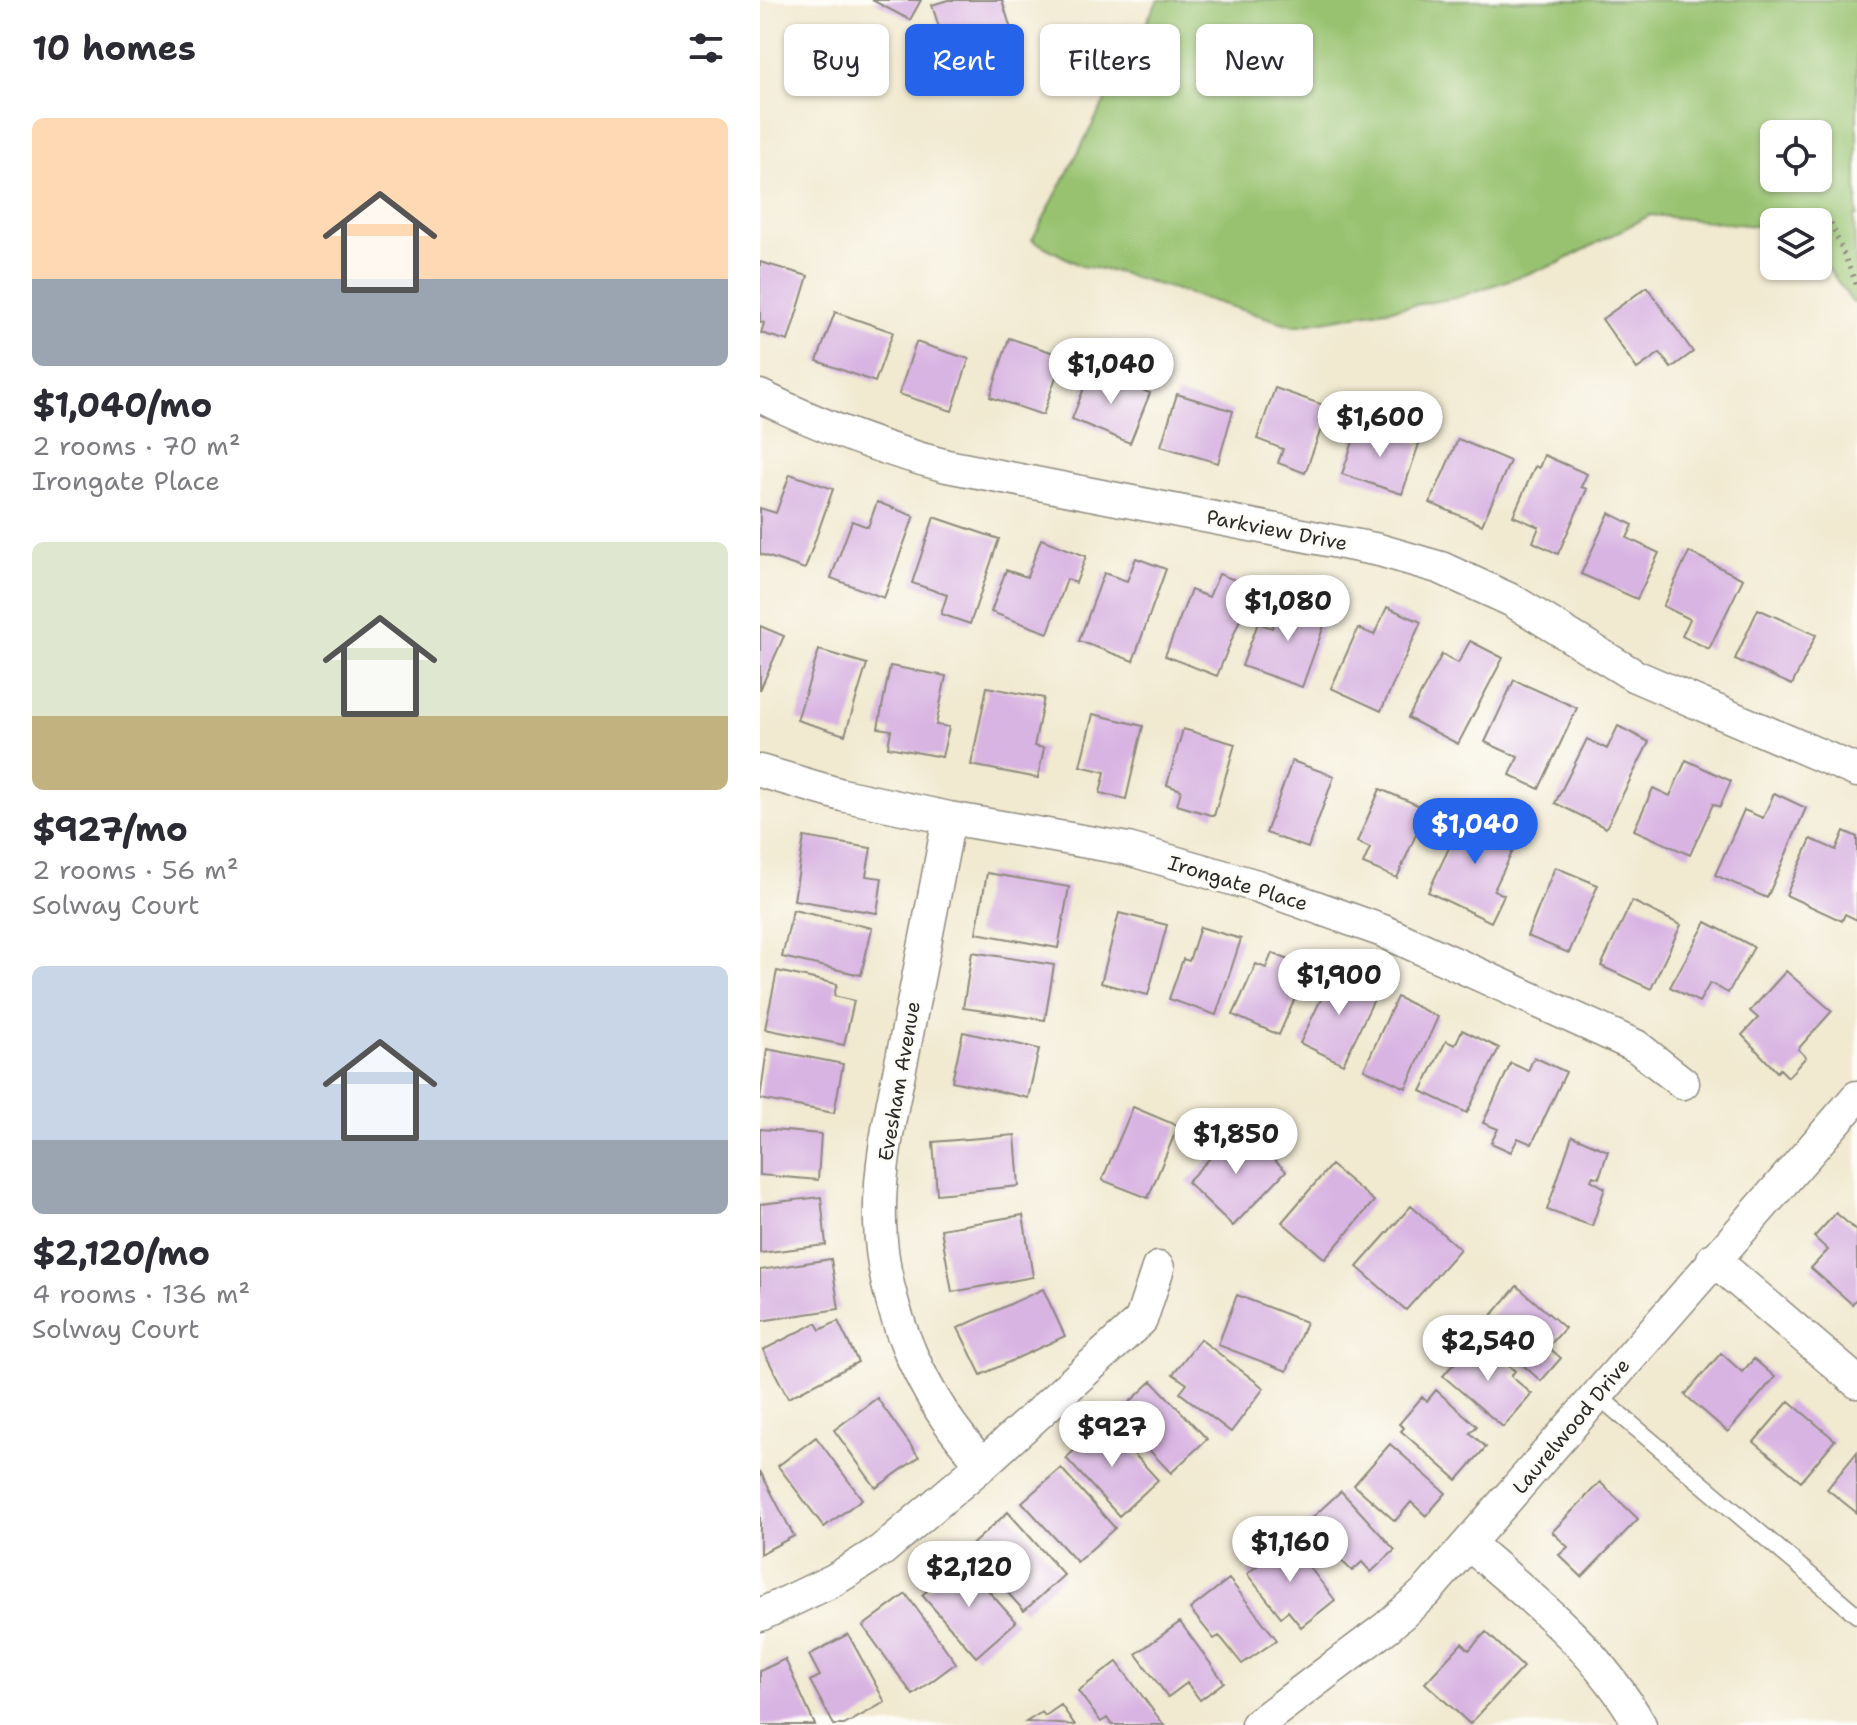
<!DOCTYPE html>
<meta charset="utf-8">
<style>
body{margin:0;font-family:"Shantell Sans",sans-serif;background:#f2f2f3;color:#2b2b33;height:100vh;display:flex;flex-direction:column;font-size:30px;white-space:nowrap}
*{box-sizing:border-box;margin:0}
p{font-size:26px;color:#7c7c81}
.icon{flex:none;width:44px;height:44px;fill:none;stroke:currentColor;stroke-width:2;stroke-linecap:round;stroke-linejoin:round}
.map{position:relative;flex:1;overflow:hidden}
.details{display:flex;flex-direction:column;background:#fff;width:760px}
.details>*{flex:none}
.top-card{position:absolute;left:24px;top:24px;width:760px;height:72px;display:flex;gap:16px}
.tools{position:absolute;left:1000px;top:120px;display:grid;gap:16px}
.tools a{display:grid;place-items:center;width:72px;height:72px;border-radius:12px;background:#fff;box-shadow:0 2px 6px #0004;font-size:40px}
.price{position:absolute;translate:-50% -68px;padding:0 18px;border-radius:28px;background:#fff;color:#222;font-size:26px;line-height:52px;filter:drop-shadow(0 2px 4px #0008)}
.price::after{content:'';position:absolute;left:50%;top:48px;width:24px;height:18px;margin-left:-12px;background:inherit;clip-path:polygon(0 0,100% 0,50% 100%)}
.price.current{background:#2563eb;color:#fff}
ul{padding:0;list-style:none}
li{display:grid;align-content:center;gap:16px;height:424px;padding:0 32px}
li span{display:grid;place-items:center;height:248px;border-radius:12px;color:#555}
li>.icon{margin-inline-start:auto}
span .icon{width:144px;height:144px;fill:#fffc;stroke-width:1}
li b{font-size:34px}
h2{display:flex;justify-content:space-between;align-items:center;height:96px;padding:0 32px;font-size:34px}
.tag{padding:0 28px;border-radius:12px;background:#fff;box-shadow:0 2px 6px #0004;font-size:28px;line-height:72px}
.tag.current{background:#2563eb;color:#fff}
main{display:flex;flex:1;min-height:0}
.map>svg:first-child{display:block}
.green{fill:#98c26f;stroke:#62764d;stroke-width:2;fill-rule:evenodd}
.building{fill:#d8b4e2}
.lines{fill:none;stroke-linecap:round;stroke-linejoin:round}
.service-casing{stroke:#8e8a7e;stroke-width:19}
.minor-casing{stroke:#8e8a7e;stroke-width:35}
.path{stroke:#8e8a7e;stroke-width:5;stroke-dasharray:2 6;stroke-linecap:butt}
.service{stroke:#fff;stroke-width:16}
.minor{stroke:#fff;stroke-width:32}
.labels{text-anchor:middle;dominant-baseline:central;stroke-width:6;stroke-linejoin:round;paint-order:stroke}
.street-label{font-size:20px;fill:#2b2b2b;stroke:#fdfcf7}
</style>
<main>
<section class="details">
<h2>10 homes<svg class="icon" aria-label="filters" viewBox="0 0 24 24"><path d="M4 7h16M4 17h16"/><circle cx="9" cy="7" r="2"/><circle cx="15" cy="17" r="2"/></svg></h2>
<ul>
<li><span style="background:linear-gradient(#ffd9b3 65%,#9aa5b1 0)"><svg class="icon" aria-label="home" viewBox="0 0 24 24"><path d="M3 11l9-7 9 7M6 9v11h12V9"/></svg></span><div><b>$1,040/mo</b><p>2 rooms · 70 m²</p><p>Irongate Place</p></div></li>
<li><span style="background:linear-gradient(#dfe7d0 70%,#c2b280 0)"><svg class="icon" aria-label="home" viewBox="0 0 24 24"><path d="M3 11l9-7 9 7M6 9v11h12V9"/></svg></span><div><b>$927/mo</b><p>2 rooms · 56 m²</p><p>Solway Court</p></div></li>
<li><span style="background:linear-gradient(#c9d6e8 70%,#9aa5b1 0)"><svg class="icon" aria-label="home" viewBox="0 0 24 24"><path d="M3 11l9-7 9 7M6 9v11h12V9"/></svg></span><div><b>$2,120/mo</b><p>4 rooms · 136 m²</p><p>Solway Court</p></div></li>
</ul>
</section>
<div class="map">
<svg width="1097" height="1725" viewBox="0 0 1097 1725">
<rect width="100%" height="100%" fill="#fdfcf7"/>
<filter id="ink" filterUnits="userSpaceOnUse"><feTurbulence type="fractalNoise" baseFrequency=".0125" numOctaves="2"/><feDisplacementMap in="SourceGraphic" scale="16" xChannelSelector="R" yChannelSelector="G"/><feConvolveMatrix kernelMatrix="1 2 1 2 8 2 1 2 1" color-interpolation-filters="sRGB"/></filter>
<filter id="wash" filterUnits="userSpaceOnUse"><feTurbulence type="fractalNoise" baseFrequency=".006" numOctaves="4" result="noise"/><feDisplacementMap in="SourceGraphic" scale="32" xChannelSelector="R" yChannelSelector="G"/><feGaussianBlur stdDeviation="1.8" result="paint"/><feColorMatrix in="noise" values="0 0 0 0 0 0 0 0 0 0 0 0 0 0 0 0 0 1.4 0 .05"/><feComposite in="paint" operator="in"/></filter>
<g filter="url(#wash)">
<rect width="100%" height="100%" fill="#f1e9d0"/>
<path class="green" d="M398 0H1097V216L1094 217 1097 302 1093 303 1058 254V222H1014V228L890 215 797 264 695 298 534 326 357 272 321 266 272 240ZM1014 134H1058V178H1014Z"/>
<g id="blocks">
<path class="building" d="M112 0H161L150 20Z
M188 0H242L251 29 227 37 233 56 192 69 172 5Z
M0 262 48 276 28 341 1 333 4 323 0 322Z
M887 287 933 352 911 368 900 353 877 369 842 319Z
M75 312 133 332 115 382 57 361Z
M249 338 303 356 283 415 230 397Z
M156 342 209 359 192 411 139 394Z
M331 370 390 393 370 443 312 419Z
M515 388 569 407 545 473 518 463 523 449 497 439Z
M417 394 473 411 458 463 401 446Z
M599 424 659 444 642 494 582 474Z
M698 439 750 461 722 525 670 503Z
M784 455 827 474 821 487 827 489 798 554 773 542 779 527 753 516 775 466 779 468Z
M30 474 73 489 45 569 0 554V508L16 513Z
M117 502 154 516 124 598 71 578 92 521 108 527Z
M849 513 873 525 867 538 899 553 877 599 821 574Z
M174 517 239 539 210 624 181 614 187 595 152 583Z
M281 539 326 556 316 583 307 579 288 633 231 612 246 570 267 577Z
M929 552 983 579 949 649 922 636 930 619 903 606Z
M376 558 406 569 373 661 319 641 344 573 367 581Z
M459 574 493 587 457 676 405 656 431 590 449 597Z
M536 596 570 609 542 687 482 666 498 623 512 628 516 615 528 618Z
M627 607 661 622 621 711 571 688 598 628 614 635Z
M998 609 1056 635 1032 685 975 659Z
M0 626 24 636 0 690Z
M710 641 743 658 698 744 648 718 682 654 698 663Z
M59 650 107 664 85 735 37 720Z
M130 666 186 676 176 725 189 727 182 757 128 747 131 730 118 728Z
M754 680 817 708 779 789 750 775 758 757 725 742Z
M227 687 284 698 274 746 284 748 278 778 211 765Z
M333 714 383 726 366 799 340 793 345 772 320 766Z
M858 726 889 742 846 828 795 803 827 739 847 749Z
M423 729 475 744 454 816 417 805 421 790 407 785Z
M926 760 971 781 960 807 953 804 930 855 874 830 893 788 910 796Z
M532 761 574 776 548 848 506 833Z
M620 789 667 809 637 878 603 864 610 848 597 842Z
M1014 793 1046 808 1007 898 955 875 984 810 1003 818Z
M707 810 760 836 734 890 744 895 731 922 668 892Z
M1084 831 1097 837V920L1085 914 1082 921 1026 895 1051 839 1076 850Z
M44 837 111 848 106 876 122 878 117 913 34 900Z
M795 867 838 885 809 953 767 936Z
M227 873 309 887 298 948 216 933Z
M872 901 921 925 891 989 841 966Z
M33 910 112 928 101 975 22 957Z
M359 913 407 925 388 995 341 983Z
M946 922 994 947 968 993 950 983 939 1002 910 987Z
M440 927 481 939 456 1015 409 999 423 959 429 961Z
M212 952 294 965 285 1020 203 1008Z
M512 953 548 968 519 1035 473 1015 496 964 506 968Z
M575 970 618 991 583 1064 540 1043Z
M17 971 77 984 74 996 94 1001 84 1045 5 1029Z
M1026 971 1072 1011 1038 1049 1046 1057 1028 1077 1020 1069 1017 1072 982 1035 998 1018 990 1011Z
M637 997 678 1017 646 1088 604 1069Z
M702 1030 739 1048 707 1113 661 1091 686 1041 695 1045Z
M203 1032 279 1049 268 1098 192 1081Z
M7 1049 83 1064 74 1113 0 1099Z
M774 1057 806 1072 772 1144 758 1138 751 1152 731 1143 738 1129 723 1123 751 1063 768 1071Z
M373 1107 418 1126 388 1198 342 1180Z
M480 1127 526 1171 473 1226 427 1182Z
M0 1129 61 1134 58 1180 0 1175Z
M255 1135 259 1186 177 1194 173 1142Z
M812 1136 848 1151 839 1178 833 1176 831 1180 845 1188 832 1226 787 1210Z
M571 1165 614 1201 565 1259 522 1222Z
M61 1197 66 1245 0 1253V1204Z
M651 1206 700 1249 646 1310 597 1267Z
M1076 1213 1097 1231V1298L1092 1304 1051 1268 1068 1250 1054 1237Z
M263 1215 273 1277 192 1292 181 1229Z
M71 1259 79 1309 0 1321V1270Z
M757 1286 805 1328 788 1347 801 1358 781 1381 721 1328Z
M283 1289 305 1336 221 1375 198 1328Z
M477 1295 546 1322 527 1371 458 1345Z
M78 1321 98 1362 28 1398 3 1350 56 1323 60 1330Z
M716 1338 755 1371 751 1376 772 1394 743 1427 683 1376Z
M440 1339 504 1388 471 1432 420 1393 427 1384 413 1374Z
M961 1353 982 1372 994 1359 1015 1377 968 1432 925 1395Z
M392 1381 447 1439 411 1473 356 1415Z
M676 1390 717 1426 710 1433 726 1447 697 1480 641 1431 644 1428 639 1424 662 1397 667 1401Z
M117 1398 159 1457 116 1488 74 1430Z
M1029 1401 1075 1440 1041 1481 994 1442Z
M345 1422 398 1480 359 1516 306 1458Z
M56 1437 102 1499 64 1527 18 1466Z
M630 1444 686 1493 666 1516 651 1502 635 1521 594 1485Z
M1097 1452V1513L1067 1489Z
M301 1468 355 1528 317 1562 262 1502Z
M0 1471 34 1536 0 1554Z
M840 1482 878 1519 822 1577 799 1555 808 1547 792 1532Z
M581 1491 635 1550 611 1572 602 1562 592 1571 580 1559 574 1564 541 1528Z
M248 1512 304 1575 264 1611 208 1548Z
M529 1541 575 1600 541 1627 528 1611 521 1617 487 1574 498 1565 494 1561 509 1549 513 1553Z
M202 1561 256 1622 216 1657 162 1595Z
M469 1579 517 1640 482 1664 462 1639 459 1636 454 1639 430 1609Z
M146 1594 196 1663 153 1695 103 1626Z
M420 1622 464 1682 440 1700 427 1683 408 1697 376 1654Z
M726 1632 763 1667 710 1724 665 1683 702 1643 709 1650Z
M88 1634 125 1702 84 1725H74L50 1681 60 1676 49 1655Z
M25 1659 55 1725H0V1671Z
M357 1662 380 1693 404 1725H352L347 1718 341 1722 318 1691Z
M301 1705 315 1725 266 1722 282 1712 285 1716Z"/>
</g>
</g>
<g filter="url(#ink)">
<use href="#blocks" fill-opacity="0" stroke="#8e8a7e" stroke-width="2"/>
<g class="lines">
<defs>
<path id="service" d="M837 1395 1097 1615"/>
<path id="minor" d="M0 396C61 426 121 449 187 466L619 550 681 568 753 601 875 676 1097 771
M0 771 82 795 189 818 368 849 497 886 623 931 876 1046 923 1083
M189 818C175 894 160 969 145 1044 133 1103 118 1163 120 1224 123 1310 164 1402 223 1464
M953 1259 1097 1382
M710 1545C773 1599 839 1651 880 1725
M0 1615 74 1580 122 1550 223 1464 381 1320 398 1268
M497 1725 627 1627 666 1592 1097 1097"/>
</defs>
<use href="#service" class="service-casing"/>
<use href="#minor" class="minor-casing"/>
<path class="path" d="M1071 223 1097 286"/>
<use href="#service" class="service"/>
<use href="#minor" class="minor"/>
</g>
</g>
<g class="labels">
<g class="street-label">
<text transform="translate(517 530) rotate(11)">Parkview Drive</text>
<text transform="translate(478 883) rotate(17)">Irongate Place</text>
<text transform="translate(139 1081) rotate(-80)">Evesham Avenue</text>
<text transform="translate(811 1426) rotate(-50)">Laurelwood Drive</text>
</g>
</g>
</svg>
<div class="tools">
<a><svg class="icon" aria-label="locate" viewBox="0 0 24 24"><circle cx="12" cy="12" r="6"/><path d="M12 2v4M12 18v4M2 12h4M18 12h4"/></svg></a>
<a><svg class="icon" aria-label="layers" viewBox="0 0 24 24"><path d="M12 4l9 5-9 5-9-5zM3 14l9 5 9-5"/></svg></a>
</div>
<b class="price" style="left:351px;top:406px">$1,040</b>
<b class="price" style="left:620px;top:459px">$1,600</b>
<b class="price" style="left:528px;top:643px">$1,080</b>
<b class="price current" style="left:715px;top:866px">$1,040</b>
<b class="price" style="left:579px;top:1017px">$1,900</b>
<b class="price" style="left:476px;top:1176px">$1,850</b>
<b class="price" style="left:728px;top:1383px">$2,540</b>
<b class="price" style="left:352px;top:1469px">$927</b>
<b class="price" style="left:530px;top:1584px">$1,160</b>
<b class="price" style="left:209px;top:1609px">$2,120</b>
<div class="top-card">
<a class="tag">Buy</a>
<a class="tag current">Rent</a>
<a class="tag">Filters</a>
<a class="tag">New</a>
</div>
</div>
</main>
